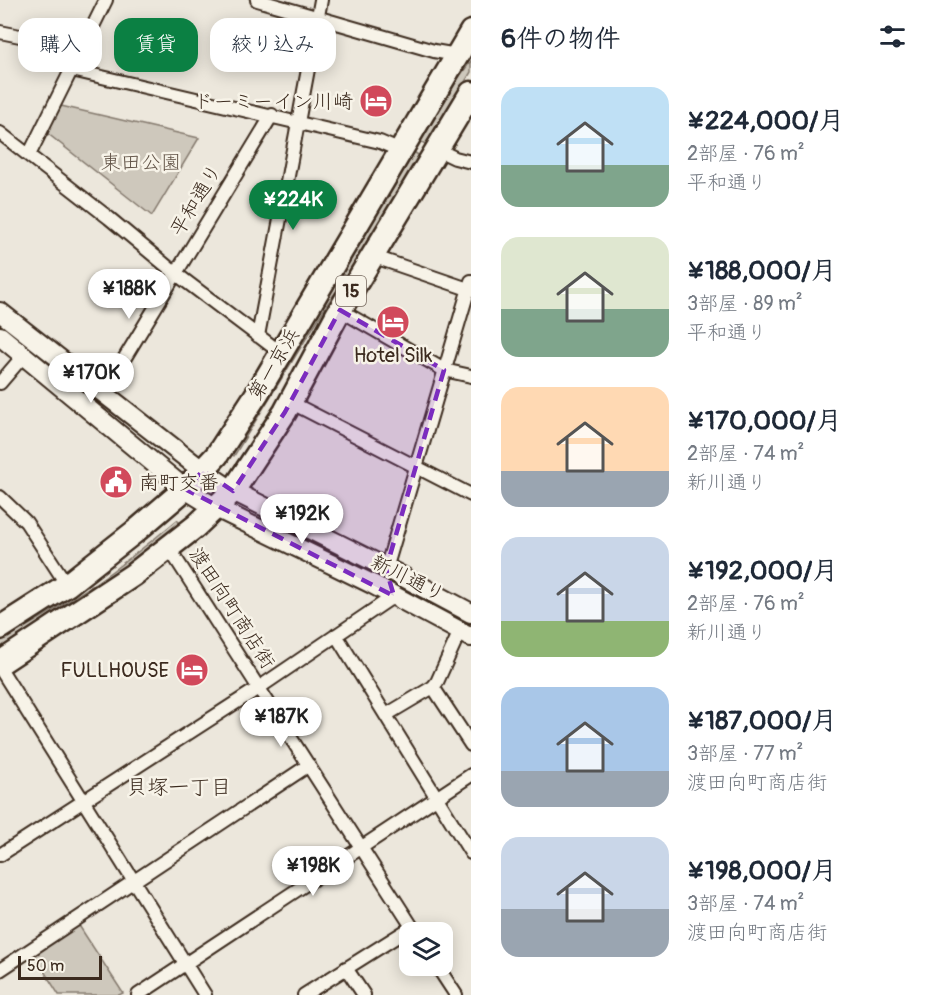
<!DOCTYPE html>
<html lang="ja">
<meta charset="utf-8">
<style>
body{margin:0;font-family:Pangolin,"Klee One",sans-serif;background:#f2f2f3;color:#1f2937;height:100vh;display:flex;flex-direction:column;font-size:22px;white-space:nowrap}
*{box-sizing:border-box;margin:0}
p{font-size:20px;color:#747a83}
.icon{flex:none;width:33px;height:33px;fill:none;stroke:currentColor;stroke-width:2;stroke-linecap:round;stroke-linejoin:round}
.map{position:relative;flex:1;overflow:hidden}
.panel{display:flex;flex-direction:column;background:#fff;width:468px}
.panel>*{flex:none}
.guide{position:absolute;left:18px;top:18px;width:363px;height:54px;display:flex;gap:12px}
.buttons{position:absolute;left:399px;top:922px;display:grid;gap:12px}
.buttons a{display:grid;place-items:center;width:54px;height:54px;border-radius:12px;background:#fff;box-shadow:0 3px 15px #0003;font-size:30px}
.scale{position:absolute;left:18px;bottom:15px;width:84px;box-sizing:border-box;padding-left:6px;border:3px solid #3b2a1e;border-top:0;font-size:16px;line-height:21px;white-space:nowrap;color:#3b2a1e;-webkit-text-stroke:4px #f7f3e8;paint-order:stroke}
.price{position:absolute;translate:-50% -51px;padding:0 14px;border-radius:21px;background:#fff;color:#222;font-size:20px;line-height:39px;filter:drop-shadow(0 2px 3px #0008)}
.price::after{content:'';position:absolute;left:50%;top:36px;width:18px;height:14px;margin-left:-9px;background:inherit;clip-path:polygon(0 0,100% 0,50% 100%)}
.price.current{background:#0b8043;color:#fff}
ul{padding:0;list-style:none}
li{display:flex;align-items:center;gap:18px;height:150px;padding:0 30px}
li span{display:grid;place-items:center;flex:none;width:168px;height:120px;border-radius:18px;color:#555}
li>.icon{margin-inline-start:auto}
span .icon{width:72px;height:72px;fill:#fffc;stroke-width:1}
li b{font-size:26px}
h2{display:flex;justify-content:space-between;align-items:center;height:72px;padding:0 30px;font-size:26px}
.chip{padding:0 21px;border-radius:18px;background:#fff;box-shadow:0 3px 15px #0003;font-size:21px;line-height:54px}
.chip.current{background:#0b8043;color:#fff}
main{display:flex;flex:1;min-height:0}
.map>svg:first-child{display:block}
.green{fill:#cec8bc;stroke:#84796d;stroke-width:1.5}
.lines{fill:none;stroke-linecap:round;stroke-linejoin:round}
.street-casing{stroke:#3b2a1e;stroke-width:16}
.secondary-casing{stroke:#3b2a1e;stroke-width:22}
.highway-casing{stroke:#3b2a1e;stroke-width:27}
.street{stroke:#f7f3e8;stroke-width:12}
.secondary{stroke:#f7f3e8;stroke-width:18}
.highway{stroke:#f7f3e8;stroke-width:22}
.marked{fill:#7b2cbf;fill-opacity:0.2;stroke:#7b2cbf;stroke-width:4.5;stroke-dasharray:12 8;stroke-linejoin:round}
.labels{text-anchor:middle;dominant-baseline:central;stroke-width:5;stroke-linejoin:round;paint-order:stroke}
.shield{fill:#f7f3e8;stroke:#73665b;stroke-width:1.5}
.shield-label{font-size:18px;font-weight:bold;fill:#3b2a1e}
.poi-label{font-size:20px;fill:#3b2a1e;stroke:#f7f3e8;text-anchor:end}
.park-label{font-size:20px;fill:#605246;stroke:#f7f3e8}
.street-label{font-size:20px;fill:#3b2a1e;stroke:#f7f3e8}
.neighbourhood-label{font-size:21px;fill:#3b2a1e;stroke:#f7f3e8}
</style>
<main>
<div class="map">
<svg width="471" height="995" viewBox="0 0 471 995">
<rect width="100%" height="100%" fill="#ece7dc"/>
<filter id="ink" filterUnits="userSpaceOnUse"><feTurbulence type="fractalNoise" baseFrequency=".0167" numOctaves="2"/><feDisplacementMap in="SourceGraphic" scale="12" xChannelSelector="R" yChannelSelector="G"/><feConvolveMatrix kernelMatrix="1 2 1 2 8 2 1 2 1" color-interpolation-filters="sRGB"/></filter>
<g filter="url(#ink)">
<path class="green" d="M471 61V72L427 145 418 140 438 105Z
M61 106 199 138 152 216 47 133Z
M412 151 420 156 357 262 328 303 234 456 230 453Z
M177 520 181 524 147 553 0 651V641C63 608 123 566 177 520Z
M78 924 123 993 119 995H59L32 952Z"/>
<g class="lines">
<defs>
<path id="street" d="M257 0 434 51 457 55
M0 32 30 38 72 70 380 142 401 151
M0 133 109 218 175 273 281 353
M436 149 455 158 471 162
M29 155 106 0
M372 256 471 290
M340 310 444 370 471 376
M258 336 321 0
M0 383 24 355
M104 392 272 115
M290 402 471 495
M0 497 26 522 67 585
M169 548 416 933
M386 569 471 281
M336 635 471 853
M0 668 205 995
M433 687 471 745
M386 715 433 687 437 682 460 631
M0 855 260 687 394 596
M437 966 456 995
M346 968 364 995
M0 970 309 765
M138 995 471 775
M304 995 412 927"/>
<path id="secondary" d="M0 312 203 471 233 491 377 563 471 613
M0 336 185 489 216 508 372 584 471 637"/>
<path id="highway" d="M0 628 67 585 137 530 185 489 217 455 258 392 471 32
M0 663 133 575 196 526 233 491 285 412 337 315 471 93"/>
</defs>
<use href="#street" class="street-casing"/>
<use href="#secondary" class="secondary-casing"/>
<use href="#highway" class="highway-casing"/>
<use href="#street" class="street"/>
<use href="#secondary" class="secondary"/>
<use href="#highway" class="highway"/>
</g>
</g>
<path class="marked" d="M340 310 444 370 386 569 394 596 185 489 203 471 233 491 285 412Z"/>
<defs>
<symbol id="hotel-disc" viewBox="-11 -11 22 22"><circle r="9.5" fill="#d1495b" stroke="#f7f3e8"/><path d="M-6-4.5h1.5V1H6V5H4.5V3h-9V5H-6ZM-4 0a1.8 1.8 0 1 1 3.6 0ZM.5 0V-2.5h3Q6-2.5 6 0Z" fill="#fff"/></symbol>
<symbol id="civic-disc" viewBox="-11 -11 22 22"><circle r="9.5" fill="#d1495b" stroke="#f7f3e8"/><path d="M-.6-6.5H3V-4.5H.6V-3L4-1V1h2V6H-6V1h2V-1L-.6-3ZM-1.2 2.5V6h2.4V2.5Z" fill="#fff"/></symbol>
</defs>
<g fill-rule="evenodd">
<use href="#hotel-disc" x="357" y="82" width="38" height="38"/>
<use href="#hotel-disc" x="374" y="303" width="38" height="38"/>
<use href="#civic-disc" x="97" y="463" width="38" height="38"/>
<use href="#hotel-disc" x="173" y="651" width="38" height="38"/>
</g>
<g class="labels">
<rect class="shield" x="336" y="276" width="30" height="30" rx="4.5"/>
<g class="shield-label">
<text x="351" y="291">15</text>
</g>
<g class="poi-label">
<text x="353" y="101">ドーミーイン川崎</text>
<text x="393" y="355" text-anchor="middle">Hotel Silk</text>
<text x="139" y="482" text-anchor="start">南町交番</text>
<text x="169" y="670">FULLHOUSE</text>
</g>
<g class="park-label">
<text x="141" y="162">東田公園</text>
</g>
<g class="street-label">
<text transform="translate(196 200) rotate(-59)">平和通り</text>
<text transform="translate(274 364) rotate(-59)">第一京浜</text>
<text transform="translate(408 578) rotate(27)">新川通り</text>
<text transform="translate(232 608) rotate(57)">渡田向町商店街</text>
</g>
<g class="neighbourhood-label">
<text x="179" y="787">貝塚一丁目</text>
</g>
</g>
</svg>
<div class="buttons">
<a><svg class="icon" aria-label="layers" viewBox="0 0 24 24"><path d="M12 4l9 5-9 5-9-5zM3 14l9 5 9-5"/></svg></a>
</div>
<div class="scale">50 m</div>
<b class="price current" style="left:293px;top:231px">¥224K</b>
<b class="price" style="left:129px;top:320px">¥188K</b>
<b class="price" style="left:91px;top:404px">¥170K</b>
<b class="price" style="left:302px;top:545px">¥192K</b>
<b class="price" style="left:281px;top:748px">¥187K</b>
<b class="price" style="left:313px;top:897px">¥198K</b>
<div class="guide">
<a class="chip">購入</a>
<a class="chip current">賃貸</a>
<a class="chip">絞り込み</a>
</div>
</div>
<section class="panel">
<h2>6件の物件<svg class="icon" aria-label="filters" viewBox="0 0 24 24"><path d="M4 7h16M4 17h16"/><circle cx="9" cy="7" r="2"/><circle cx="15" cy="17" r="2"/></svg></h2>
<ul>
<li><span style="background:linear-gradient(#bfe0f5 65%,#7fa58c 0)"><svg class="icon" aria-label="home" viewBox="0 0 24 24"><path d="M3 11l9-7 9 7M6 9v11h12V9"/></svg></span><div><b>¥224,000/月</b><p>2部屋 · 76 m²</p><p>平和通り</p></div></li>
<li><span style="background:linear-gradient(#dfe7d0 60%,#7fa58c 0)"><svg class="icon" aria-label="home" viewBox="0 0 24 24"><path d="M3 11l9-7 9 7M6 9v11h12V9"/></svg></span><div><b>¥188,000/月</b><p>3部屋 · 89 m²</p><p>平和通り</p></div></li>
<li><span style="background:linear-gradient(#ffd9b3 70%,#9aa5b1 0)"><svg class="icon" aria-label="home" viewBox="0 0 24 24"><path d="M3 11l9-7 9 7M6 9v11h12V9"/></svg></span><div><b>¥170,000/月</b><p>2部屋 · 74 m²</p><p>新川通り</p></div></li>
<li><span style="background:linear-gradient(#c9d6e8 70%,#8fb573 0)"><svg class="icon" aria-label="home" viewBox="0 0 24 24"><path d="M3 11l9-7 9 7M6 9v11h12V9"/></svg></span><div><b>¥192,000/月</b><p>2部屋 · 76 m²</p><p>新川通り</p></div></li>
<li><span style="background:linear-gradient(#a9c7e8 70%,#9aa5b1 0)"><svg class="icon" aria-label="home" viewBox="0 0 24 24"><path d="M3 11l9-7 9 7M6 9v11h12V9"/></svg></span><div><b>¥187,000/月</b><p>3部屋 · 77 m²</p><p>渡田向町商店街</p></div></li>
<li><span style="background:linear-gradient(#c9d6e8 60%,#9aa5b1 0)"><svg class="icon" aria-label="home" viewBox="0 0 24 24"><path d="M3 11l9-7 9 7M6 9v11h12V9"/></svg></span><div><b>¥198,000/月</b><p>3部屋 · 74 m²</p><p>渡田向町商店街</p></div></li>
</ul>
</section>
</main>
